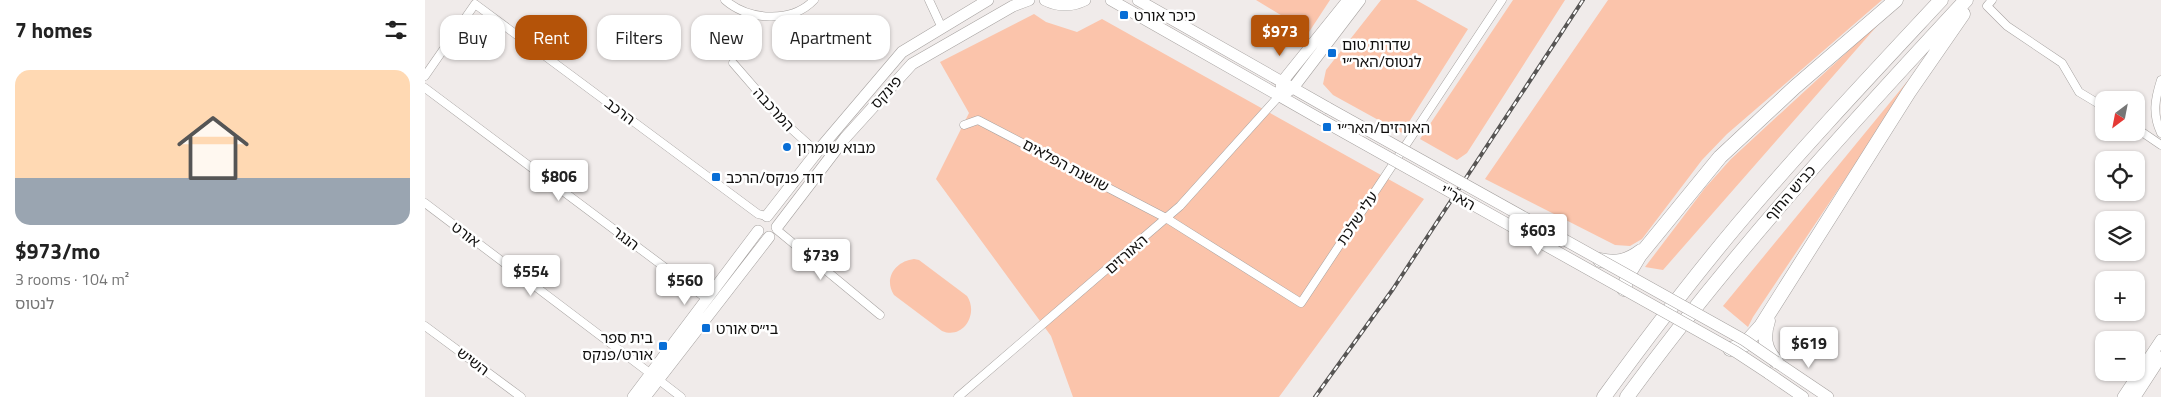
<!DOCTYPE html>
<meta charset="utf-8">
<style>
body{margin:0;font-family:"Titillium Web","Noto Sans Hebrew",sans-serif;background:#f2f2f2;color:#222;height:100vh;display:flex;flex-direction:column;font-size:19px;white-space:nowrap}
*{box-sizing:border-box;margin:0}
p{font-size:16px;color:#767676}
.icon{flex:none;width:28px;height:28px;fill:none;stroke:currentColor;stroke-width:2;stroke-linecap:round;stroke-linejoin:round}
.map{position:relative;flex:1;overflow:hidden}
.panel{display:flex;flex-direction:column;background:#fff;width:425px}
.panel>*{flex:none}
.hud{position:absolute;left:15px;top:15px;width:475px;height:45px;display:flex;gap:10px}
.needle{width:32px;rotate:212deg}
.tools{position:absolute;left:1670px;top:91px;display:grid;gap:10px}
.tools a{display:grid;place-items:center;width:50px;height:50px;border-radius:10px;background:#fff;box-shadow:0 1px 4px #0004;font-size:25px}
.price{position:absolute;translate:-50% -42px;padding:0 11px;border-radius:5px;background:#fff;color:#222;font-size:16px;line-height:32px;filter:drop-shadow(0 1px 2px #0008)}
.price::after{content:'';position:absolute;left:50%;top:30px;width:15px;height:11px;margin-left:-8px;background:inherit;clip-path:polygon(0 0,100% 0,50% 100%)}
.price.on{background:#b45309;color:#fff}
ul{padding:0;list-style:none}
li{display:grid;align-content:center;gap:10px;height:265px;padding:0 15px}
li span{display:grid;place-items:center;height:155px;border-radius:15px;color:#555}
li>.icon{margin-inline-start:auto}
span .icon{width:90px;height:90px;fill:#fffc;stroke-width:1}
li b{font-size:21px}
h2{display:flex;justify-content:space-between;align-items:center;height:60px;padding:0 15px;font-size:21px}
.pill{padding:0 18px;border-radius:15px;background:#fff;box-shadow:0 1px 4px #0004;font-size:18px;line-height:45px}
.pill.on{background:#b45309;color:#fff}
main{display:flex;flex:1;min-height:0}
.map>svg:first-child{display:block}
.green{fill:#fbc4ab}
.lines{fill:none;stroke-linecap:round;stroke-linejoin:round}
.street-casing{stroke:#a6a2a0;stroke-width:9}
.secondary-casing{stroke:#a6a2a0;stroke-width:12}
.highway-casing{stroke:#a6a2a0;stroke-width:15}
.street{stroke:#fff;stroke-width:8}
.secondary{stroke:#fff;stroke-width:11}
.highway{stroke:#fff;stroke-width:14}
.rail-casing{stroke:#575554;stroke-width:4}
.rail{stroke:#fff;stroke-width:2;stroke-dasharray:5.5;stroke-linecap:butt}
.secondary-bridge-casing{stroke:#a6a2a0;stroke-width:12;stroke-linecap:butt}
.secondary-bridge{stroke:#fff;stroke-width:11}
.poi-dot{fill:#086ed6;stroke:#fff;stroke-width:2}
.labels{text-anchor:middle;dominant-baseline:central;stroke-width:5;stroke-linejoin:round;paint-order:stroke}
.poi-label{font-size:15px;fill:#100f0e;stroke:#fff;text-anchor:start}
.street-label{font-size:15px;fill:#100f0e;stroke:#fff}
</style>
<main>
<section class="panel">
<h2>7 homes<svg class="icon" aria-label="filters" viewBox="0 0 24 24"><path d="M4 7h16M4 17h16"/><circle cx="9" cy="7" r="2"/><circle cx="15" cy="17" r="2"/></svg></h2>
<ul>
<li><span style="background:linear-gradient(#ffd9b3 70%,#9aa5b1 0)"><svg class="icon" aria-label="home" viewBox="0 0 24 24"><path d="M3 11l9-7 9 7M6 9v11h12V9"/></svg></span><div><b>$973/mo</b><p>3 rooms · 104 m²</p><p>לנטוס</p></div></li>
</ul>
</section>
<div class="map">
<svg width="1736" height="397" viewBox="0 0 1736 397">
<rect width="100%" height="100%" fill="#f0ebea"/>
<path class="green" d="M831 0H905L884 32Z
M956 0H991L1043 29 977 133 908 95 898 84 901 70Z
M1088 0H1140L1042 153 1032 160 995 139Z
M1183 0H1457L1302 134 1277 160 1217 239 1205 246 1190 245 1060 179Z
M609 14 621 22 652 32 677 19 999 199 854 397H648L626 336 511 179 544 113 515 62Z
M1459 18 1238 270 1220 267 1280 188 1306 159Z
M1499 61 1328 317 1323 327 1298 306Z
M489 259 494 260 542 296C554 314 538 340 517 331L469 295C458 278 471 261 489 259Z"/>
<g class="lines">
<defs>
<path id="street" d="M300 0C323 20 366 24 389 0
M504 0 517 28
M1567 0 1562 6 1582 26 1637 63 1654 92 1679 107
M308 63 361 124 392 152
M0 76 50 4 333 214 341 216
M1736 80C1730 99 1727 114 1736 133
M0 88 282 299
M539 125 553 120 741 218 876 303 1077 0
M1711 128 1736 145
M0 203 226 374
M352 230 455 315
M0 326 96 397
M234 380 256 397
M533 397 755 206 854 96"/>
<path id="secondary" d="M620 0C634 7 646 7 660 0
M686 0 895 119
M713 0 903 108
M856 90 857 82 923 0
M862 92 868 88 935 0
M342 216 392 152 477 52 563 0
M352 227 420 138 487 64 588 6 604 0
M1351 362 1403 397
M1343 373 1378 397
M208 397 333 231
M220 397 344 237
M1698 397 1736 340
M1710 397 1736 357"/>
<path id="highway" d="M1175 260C1191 264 1203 261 1216 251
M1199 289 1203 275 1215 255 1295 157 1370 87 1471 0
M1343 321C1338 336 1339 349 1351 361
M1305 349 1319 345 1336 326 1484 92 1538 14
M1179 397C1222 338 1267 279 1314 223 1379 146 1448 73 1516 0
M1202 397C1305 256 1422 128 1541 0"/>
</defs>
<use href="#street" class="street-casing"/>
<use href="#secondary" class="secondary-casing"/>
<use href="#highway" class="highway-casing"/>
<use href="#street" class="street"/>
<use href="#secondary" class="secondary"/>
<use href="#highway" class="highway"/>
<defs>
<path id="rail" d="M890 397 968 289 1158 0"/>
</defs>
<use href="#rail" class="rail-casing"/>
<use href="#rail" class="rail"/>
<defs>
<path id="secondary-bridge" d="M903 108 1319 340 1351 362
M895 119 1311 352 1343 373"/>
</defs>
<use href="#secondary-bridge" class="secondary-bridge-casing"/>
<use href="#secondary-bridge" class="secondary-bridge"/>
</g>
<g class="poi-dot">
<rect x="694" y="10" width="10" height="10" rx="2.5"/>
<rect x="902" y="48" width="10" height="10" rx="2.5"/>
<rect x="897" y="122" width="10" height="10" rx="2.5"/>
<circle cx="362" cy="147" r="5"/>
<rect x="286" y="172" width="10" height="10" rx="2.5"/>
<rect x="276" y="323" width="10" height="10" rx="2.5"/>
<rect x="233" y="341" width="10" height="10" rx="2.5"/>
</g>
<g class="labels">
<g class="poi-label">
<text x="709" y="15">כיכר אורט</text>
<text x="917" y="44">שדרות טום<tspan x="917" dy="17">לנטוס/האר״י</tspan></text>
<text x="912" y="127">האורזים/האר״י</text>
<text x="372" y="147">מבוא שומרון</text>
<text x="301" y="177">דוד פנקס/הרכב</text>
<text x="291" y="328">בי״ס אורט</text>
<text x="228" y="337" text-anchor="end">בית ספר<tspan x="228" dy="17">אורט/פנקס</tspan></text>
</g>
<g class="street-label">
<text transform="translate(461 92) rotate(-48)">פינקס</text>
<text transform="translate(349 109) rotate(48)">המרכבה</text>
<text transform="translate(195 111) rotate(37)">הרכב</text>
<text transform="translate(641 165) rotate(28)">שושנת הפלאים</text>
<text transform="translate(1365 193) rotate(-49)">כביש החוף</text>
<text transform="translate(1033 197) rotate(29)">האר"י</text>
<text transform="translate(932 218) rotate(-56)">עלי שלכת</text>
<text transform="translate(41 234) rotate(37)">אורט</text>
<text transform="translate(201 238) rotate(37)">הנגר</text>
<text transform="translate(701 254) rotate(-41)">האורזים</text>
<text transform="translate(48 361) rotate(37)">השיש</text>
</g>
</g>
</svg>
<div class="tools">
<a><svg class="needle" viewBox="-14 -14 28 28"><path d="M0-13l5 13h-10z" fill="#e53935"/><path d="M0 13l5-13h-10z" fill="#767676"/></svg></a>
<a><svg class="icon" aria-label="locate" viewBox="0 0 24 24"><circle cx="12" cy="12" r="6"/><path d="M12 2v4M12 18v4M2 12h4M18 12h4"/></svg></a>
<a><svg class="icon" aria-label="layers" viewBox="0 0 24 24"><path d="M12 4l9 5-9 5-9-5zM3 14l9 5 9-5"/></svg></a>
<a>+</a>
<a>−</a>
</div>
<b class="price on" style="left:855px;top:57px">$973</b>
<b class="price" style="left:134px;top:202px">$806</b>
<b class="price" style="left:1113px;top:256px">$603</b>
<b class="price" style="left:396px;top:281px">$739</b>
<b class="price" style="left:106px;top:297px">$554</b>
<b class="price" style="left:260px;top:306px">$560</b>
<b class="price" style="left:1384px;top:369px">$619</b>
<div class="hud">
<a class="pill">Buy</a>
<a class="pill on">Rent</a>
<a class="pill">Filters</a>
<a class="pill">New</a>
<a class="pill">Apartment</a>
</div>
</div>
</main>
